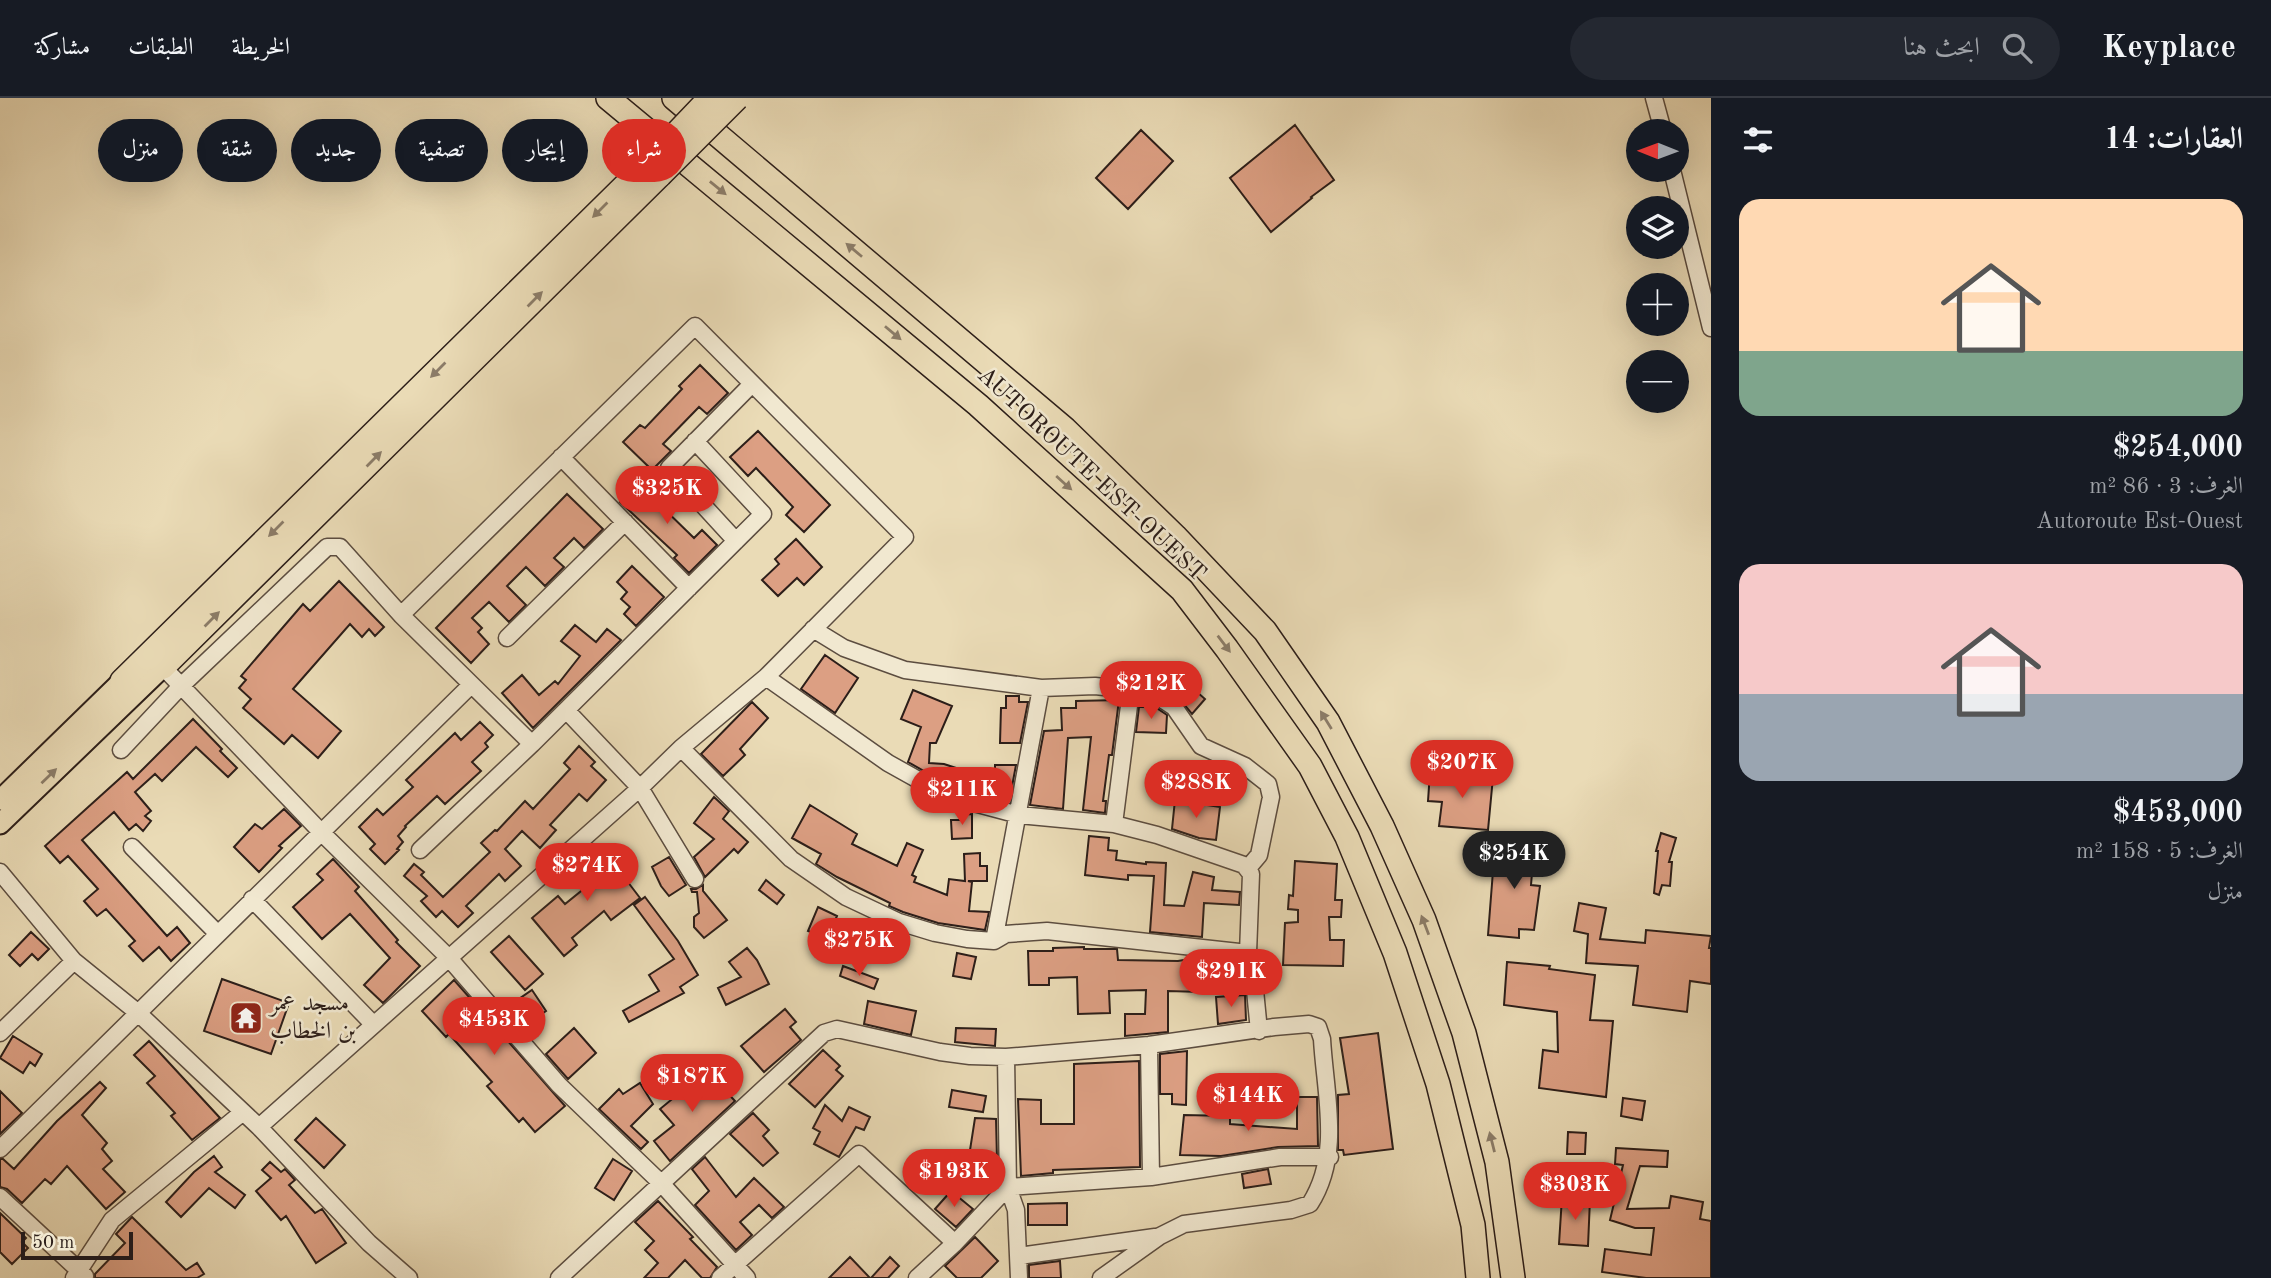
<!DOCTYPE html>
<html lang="ar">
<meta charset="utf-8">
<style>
body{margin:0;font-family:"Old Standard TT",Amiri,serif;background:#242831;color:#f1f3f6;direction:rtl;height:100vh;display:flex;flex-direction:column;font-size:26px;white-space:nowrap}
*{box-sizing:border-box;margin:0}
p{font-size:23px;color:#9ea1a6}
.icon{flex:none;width:38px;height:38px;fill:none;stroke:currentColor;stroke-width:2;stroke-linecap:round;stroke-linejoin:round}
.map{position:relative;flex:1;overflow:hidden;direction:ltr}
.drawer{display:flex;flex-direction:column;background:#171b24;width:560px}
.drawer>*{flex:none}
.guide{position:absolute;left:21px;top:21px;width:665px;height:63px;direction:rtl;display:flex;gap:14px}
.needle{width:46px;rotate:271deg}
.tools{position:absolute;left:1626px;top:21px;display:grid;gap:14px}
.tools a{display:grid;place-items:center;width:63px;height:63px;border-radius:50%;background:#171b24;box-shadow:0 7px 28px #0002;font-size:35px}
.scale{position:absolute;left:21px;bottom:18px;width:112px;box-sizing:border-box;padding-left:7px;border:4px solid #2c1e19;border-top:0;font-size:19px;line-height:24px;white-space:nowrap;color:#2c1e19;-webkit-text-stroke:5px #f1e8d0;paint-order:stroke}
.price{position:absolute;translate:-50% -60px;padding:0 16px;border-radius:24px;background:#d93025;color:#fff;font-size:23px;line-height:46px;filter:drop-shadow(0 2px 4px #0008)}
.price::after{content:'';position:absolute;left:50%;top:42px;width:21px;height:16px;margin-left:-10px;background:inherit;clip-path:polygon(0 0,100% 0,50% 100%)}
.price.current{background:#222;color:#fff}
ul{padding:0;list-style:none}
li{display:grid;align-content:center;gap:14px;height:371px;padding:0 28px}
li span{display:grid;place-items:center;height:217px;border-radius:21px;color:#555}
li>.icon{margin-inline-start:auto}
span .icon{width:126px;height:126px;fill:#fffc;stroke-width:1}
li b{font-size:30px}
h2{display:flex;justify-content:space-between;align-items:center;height:84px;padding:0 28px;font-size:30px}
.pill{padding:0 24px;border-radius:32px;background:#171b24;box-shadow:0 7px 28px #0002;font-size:24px;line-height:63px}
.pill.current{background:#d93025;color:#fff}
header{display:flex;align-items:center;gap:42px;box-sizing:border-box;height:98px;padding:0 35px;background:#171b24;border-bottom:2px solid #363941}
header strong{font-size:33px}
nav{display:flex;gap:38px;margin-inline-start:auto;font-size:24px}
.search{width:490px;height:63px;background:#242831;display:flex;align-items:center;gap:18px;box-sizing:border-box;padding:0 24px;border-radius:38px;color:#9ea1a6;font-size:26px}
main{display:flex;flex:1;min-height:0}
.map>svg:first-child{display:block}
.building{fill:#dc9f83;stroke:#2c1e19;stroke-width:2}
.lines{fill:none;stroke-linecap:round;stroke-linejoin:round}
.minor-casing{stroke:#5c4d40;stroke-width:19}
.major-casing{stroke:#2c1e19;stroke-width:23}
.highway-casing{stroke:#2c1e19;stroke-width:26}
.minor{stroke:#f1e8d0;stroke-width:16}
.major{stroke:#eadbb6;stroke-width:19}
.highway{stroke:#eadbb6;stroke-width:23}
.highway-bridge-casing{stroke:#2c1e19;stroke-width:26;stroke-linecap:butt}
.highway-bridge{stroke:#eadbb6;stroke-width:23}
.oneway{fill:#8b7c68}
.labels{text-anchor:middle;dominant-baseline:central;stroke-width:5;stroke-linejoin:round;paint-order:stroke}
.street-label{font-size:24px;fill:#2c1e19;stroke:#f1e8d0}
.poi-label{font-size:24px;fill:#2c1e19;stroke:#f1e8d0;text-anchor:start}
</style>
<header>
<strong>Keyplace</strong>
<div class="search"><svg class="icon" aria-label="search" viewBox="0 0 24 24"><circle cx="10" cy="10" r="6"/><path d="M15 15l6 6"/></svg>ابحث هنا</div>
<nav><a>الخريطة</a><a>الطبقات</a><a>مشاركة</a></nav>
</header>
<main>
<section class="drawer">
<h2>العقارات: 14<svg class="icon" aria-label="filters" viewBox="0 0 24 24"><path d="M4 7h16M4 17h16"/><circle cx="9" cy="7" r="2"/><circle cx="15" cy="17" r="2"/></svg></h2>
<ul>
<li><span style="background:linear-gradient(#ffd9b3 70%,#7fa58c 0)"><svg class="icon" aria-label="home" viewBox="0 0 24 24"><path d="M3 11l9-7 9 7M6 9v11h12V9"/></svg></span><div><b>$254,000</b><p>الغرف: 3 · 86 m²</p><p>Autoroute Est-Ouest</p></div></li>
<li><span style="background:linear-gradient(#f6c9c9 60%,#9aa5b1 0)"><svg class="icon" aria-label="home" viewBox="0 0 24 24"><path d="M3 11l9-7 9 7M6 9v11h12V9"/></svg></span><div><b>$453,000</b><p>الغرف: 5 · 158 m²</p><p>منزل</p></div></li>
</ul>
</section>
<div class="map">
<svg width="1711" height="1180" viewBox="0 0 1711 1180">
<rect width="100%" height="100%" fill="#eadbb6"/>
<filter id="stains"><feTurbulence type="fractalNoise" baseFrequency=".00286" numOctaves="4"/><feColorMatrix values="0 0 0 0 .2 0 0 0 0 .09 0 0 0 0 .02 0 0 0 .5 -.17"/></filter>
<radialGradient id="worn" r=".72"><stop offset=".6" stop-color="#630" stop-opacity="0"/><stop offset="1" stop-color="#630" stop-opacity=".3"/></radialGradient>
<path class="building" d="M1295 27 1334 82 1311 99 1312 100 1271 134 1230 80Z
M1141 32 1173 63 1128 111 1096 80Z
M700 267 728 295 707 316 699 309 663 346 671 353 652 372 623 344 640 327 645 330 682 291 679 288Z
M758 333 830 407 804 434 786 417 793 409 756 370 748 378 730 359Z
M644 379 662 397 656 403 694 440 702 432 717 447 689 475 674 460 677 457 620 404Z
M567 396 603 431 584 450 574 440 554 460 564 469 545 488 526 469 507 488 526 507 509 524 489 504 472 520 482 530 478 534 489 546 471 565 436 530Z
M796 441 822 469 804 487 797 480 778 498 762 482 779 466 775 461Z
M632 468 664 499 636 528 624 516 630 509 621 501 627 494 617 484Z
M339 483 384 529 375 538 369 531 362 539 350 526 293 591 341 633 318 660 292 637 284 646 243 610 251 601 239 590 246 582 241 578 303 506 310 513Z
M575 527 596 544 607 531 621 542 533 630 502 595 522 577 539 597 555 583 558 586 580 558 561 543Z
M825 557 858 580 835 615 801 591Z
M1188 586 1205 601 1192 616 1177 598Z
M913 592 952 608 936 645H930L929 665 944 666 956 670 952 683 924 673 908 664 921 629 901 621Z
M1006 598H1019V604H1028L1020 645H1000L1001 610H1006Z
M1119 602 1112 657H1109L1103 703H1106L1105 715 1083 712 1091 639 1068 640 1063 711 1030 707 1044 633 1062 632 1061 610H1076V603Z
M752 604 768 620 740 651 745 657 723 678 701 656Z
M1139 609H1155L1167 617 1166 635 1136 634Z
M193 621 222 651 220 653 237 670 228 679 196 649 162 683 155 676 135 694 151 713 145 718 151 723 143 733 136 726 129 732 114 714 82 742 167 838 177 829 190 845 171 863 159 849 143 863 129 848 135 843 106 811 97 818 84 803 98 791 68 758 60 765 45 748 127 674 133 681Z
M480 624 493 637 485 645 488 649 472 664 481 673 445 706 437 698 405 728 406 729 398 738 403 744 397 751 399 752 385 766 370 751 375 746 359 729 377 711 383 717 413 689 406 682 455 635 461 642Z
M579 648 595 664 591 668 606 682 587 703 579 696 550 727 556 732 540 750 522 733 505 751 521 768 505 783 499 776 466 808 473 815 458 829 442 813 436 819 421 803 427 798 404 778 414 766 424 774 421 777 443 799 490 754 481 745 495 732 497 733 525 703 533 711 570 671 564 665Z
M995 667H1016L1011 694 1002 693 1003 679H995Z
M1430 674 1493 679 1488 732 1439 728 1442 704 1428 703Z
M714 699 729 713 723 721 748 744 738 755 734 751 705 779 694 759 714 741 694 725Z
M1175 702 1220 709 1216 742 1199 740 1172 731Z
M810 707 857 736 852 746 897 768 907 745 923 752 912 777 916 779 914 784 947 797 949 781 965 783 964 756 980 755V768H987V783H968L972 784 969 813 989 814 985 832 938 825 903 814 889 808 890 805 837 779 816 766 821 756 792 740Z
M284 711 301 728 279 748 282 750 259 774 234 749 255 726 262 731Z
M972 716V740L952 741 951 722H960V717Z
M1661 735 1676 740 1669 764H1672L1670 788 1662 787 1659 797 1654 795 1658 753H1656Z
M1089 738 1109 740 1108 752 1117 753 1116 762 1146 766V764L1166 765 1164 807 1184 808 1193 774 1214 779 1212 792 1240 794 1239 807 1204 805 1202 839 1150 834 1154 778 1128 777V782L1085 777Z
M1495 747 1546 752 1545 764 1533 763 1531 787 1540 788 1534 832 1519 831V840L1488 837Z
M605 754 640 800 611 822 604 813 572 840 577 847 564 858 532 820 558 798 565 806 586 789 576 776Z
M669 759 686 787 669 798 661 788 652 769Z
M333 761 359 789 355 793 398 842 396 844 420 868 383 905 364 887 390 860 350 816 322 841 293 809 323 782 317 776Z
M1295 763 1337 766 1335 802H1342L1341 819H1329L1330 842H1344L1343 868 1283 867 1285 825 1298 824V812L1288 811 1289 797 1293 798Z
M766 782 784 797 777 806 759 792Z
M703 787V793L727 822 704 840 694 829V819L699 815 697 794H692L691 791H696Z
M645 799 678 843 698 877 680 889 684 895 629 924 623 913 659 893 649 877 674 861 634 807Z
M1579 805 1606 810 1600 841 1645 845 1646 832 1711 838 1709 850H1711V886L1690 883 1687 914 1633 907 1638 868 1586 865 1588 836 1574 833Z
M818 809 837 818 827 841 808 833Z
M31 834 49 851 38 862 32 856 20 868 9 857Z
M509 838 543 876 525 892 491 854Z
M855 838 890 844 885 856 853 844Z
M1084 849V851H1117L1118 862 1178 863 1196 860 1201 894 1168 893V934L1125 938V916H1145L1146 892 1109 893 1110 915 1078 916 1077 879 1049 880V887H1029L1028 853H1053V850Z
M747 850 757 862 769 886 726 907 718 890 741 879 729 864Z
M957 855 976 859 971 881 953 878Z
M1507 864 1550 868 1549 871 1595 877 1590 922 1613 923 1606 999 1539 990 1543 952 1558 954 1557 914 1504 907Z
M843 868 878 881 874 891 840 878Z
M222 881 289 905 271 956 204 933Z
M454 882 565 1008 535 1034 523 1020 519 1024 487 988 492 984 449 936 446 939 422 913Z
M532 892 546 913 524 928 510 907Z
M1245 897 1246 922 1218 926 1216 899Z
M868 903 916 913 911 937 864 926Z
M785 911 796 924 790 929 801 942 764 974 741 948Z
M574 930 596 955 568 981 546 956Z
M956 930 996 931 995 948 955 944Z
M1378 935 1393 1051 1344 1057 1343 1052H1338V997L1349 996 1340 940Z
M13 938 42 956 35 968 30 964 23 975 0 960Z
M149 943 220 1020 192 1042 171 1018 175 1015 147 985 155 978 134 957Z
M823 952 840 968 836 972 843 978 815 1009 789 986Z
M1187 953 1186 1007 1172 1006V996H1160V956Z
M1139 963 1140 1069 1053 1072V1075L1021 1078 1018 1001 1041 1002V1026H1074V966Z
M709 975 735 1003 670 1063 654 1043 674 1027 660 1011 688 988 691 992Z
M100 984 106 990 82 1017 107 1045 102 1051 112 1063 103 1071 125 1094 106 1111 67 1068 51 1086 45 1081 22 1105 7 1091 0 1089V1061H3L14 1071 57 1023Z
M640 985 653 1006 631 1028 648 1044 641 1051 599 1011 619 991 623 996Z
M952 992 986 998 983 1014 949 1009Z
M0 993 22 1015 0 1036Z
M1297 999H1317L1318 1048 1278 1049 1221 1058 1180 1057 1184 1017 1230 1018V1026L1297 1031Z
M1623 1000 1645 1003 1642 1022 1621 1018Z
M825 1007 842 1023 849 1009 870 1019 864 1032 856 1029 839 1059 814 1046 820 1034 813 1030Z
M753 1015 769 1032 763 1038 778 1055 763 1068 730 1036Z
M316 1020 345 1047 324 1070 295 1042Z
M975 1020 996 1021 997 1062 970 1052Z
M1568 1034 1586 1035 1585 1056H1567Z
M1616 1050 1668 1053 1667 1069 1640 1068 1627 1111 1669 1110 1671 1098 1703 1104 1700 1121 1711 1123V1180H1646L1602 1174 1605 1151 1651 1157 1654 1130H1635L1610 1122 1623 1067 1615 1066Z
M214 1058 222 1069 215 1074 245 1097 235 1110 209 1090 181 1119 166 1104 194 1074Z
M705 1059 736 1099 754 1080 784 1109 772 1120 759 1107 740 1124 752 1137 736 1152 695 1107 709 1093 692 1071Z
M613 1061 632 1073 614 1102 595 1090Z
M270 1064 281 1074 285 1071 295 1082 289 1087 315 1115 322 1111 346 1145 316 1165 286 1118 281 1122 256 1093 271 1080 262 1072Z
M1268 1071 1271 1086 1244 1090 1242 1076Z
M951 1093 973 1111 956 1129 935 1111Z
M1562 1099 1590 1101 1588 1148 1559 1146Z
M658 1103 693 1139 690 1141 717 1169 710 1180H702L685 1162 668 1180H644L658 1165 645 1152 654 1143 635 1124Z
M1067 1105V1127H1028V1106Z
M0 1115 26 1140 22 1144 28 1150 12 1166 0 1154Z
M132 1119 186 1172 197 1165 204 1176 197 1180H95V1176L125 1145 116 1136Z
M975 1139 998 1163 981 1180H957L945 1168Z
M850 1159 870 1180H829Z
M890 1159 899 1168 888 1180H871Z
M1060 1163 1061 1180H1029V1167Z"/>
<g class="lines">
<defs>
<path id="minor" d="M1654 0 1663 33
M1672 72 1711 230
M561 359 689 490
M736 443 669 370 752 286
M813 531 844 550 905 572 1041 590 1095 588 1151 594 1174 609 1201 648 1245 668 1268 686 1271 699 1259 757 1248 770
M507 540 625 424
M163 569 321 734 448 859 559 987 661 1085 747 1180
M766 579 888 665 931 689 974 705 1019 717 1114 726 1157 737 1244 767 1251 776 1248 855 1254 882 1259 933
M566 612 640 690 695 781
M681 650 791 761 846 799 899 824 935 835 967 841 994 843 1006 836 1047 833 1248 855
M121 652 181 588 327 449H340L401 517
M1114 726 1131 592
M132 749 217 835
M420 752 532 646 763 416 695 343
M0 774 74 863 137 914 259 1029 369 1145 409 1180
M252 801 373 926
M994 843 1041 590
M0 935 74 863
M1149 947 1151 1079
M259 1029 640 690 681 650 766 579 905 439 695 228 401 517 532 646
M0 1051 471 587
M0 1099 85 1178
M1019 1158 1155 1139
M74 1180 112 1122 243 1014
M559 1180 824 935 837 931 940 954 970 958 1006 959 1149 947 1274 929 1309 926 1318 929 1322 941C1325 996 1342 1056 1310 1106L1291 1112 1184 1126 1160 1138 1101 1180
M720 1180 859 1056 955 1145
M917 1180 955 1145 1008 1089 1006 959
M1019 1180 1016 1112 1008 1089 1151 1079 1280 1059H1330"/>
<path id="major" d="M0 702 122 583
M0 726 163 569"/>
<path id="highway" d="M608 0 978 307 1182 492 1227 551 1310 668 1347 739 1395 855 1438 986 1473 1127 1478 1180
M674 0 1065 331 1175 438 1265 533 1328 624 1382 728 1424 822 1464 935 1497 1064 1513 1180
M163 569 660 77
M122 583 649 64"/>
</defs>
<use href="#minor" class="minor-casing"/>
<use href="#major" class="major-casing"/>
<use href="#highway" class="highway-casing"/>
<use href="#minor" class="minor"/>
<use href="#major" class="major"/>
<use href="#highway" class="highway"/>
<defs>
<path id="highway-bridge" d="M649 64 710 0
M660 77 737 0"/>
</defs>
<use href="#highway-bridge" class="highway-bridge-casing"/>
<use href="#highway-bridge" class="highway-bridge"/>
</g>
<defs><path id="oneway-solid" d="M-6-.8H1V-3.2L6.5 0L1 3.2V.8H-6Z" transform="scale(1.75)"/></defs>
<g class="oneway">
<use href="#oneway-solid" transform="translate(718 90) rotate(39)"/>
<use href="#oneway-solid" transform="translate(600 112) rotate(135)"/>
<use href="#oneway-solid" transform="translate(854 152) rotate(-140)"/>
<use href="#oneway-solid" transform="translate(535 201) rotate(-45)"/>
<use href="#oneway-solid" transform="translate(893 235) rotate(40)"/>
<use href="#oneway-solid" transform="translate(438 272) rotate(135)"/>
<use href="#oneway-solid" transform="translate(374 361) rotate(-45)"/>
<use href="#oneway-solid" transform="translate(1064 385) rotate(42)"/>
<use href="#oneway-solid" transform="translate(276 431) rotate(135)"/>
<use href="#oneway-solid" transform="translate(212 521) rotate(-45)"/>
<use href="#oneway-solid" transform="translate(1224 546) rotate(53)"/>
<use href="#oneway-solid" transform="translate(1326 622) rotate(-122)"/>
<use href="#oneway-solid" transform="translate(49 678) rotate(-44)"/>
<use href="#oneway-solid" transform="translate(1425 827) rotate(-111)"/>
<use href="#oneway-solid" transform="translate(1492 1044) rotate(-104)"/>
</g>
<defs>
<symbol id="temple-square" viewBox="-11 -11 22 22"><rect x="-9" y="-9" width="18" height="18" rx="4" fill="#8f2418" stroke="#f1e8d0"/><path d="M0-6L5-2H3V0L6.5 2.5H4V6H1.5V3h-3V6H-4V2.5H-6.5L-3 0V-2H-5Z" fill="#fff"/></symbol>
</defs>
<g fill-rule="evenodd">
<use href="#temple-square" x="227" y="901" width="38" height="38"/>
</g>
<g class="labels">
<g class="street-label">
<text transform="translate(1091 377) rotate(43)">AUTOROUTE EST-OUEST</text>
</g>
<g class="poi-label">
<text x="270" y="906">مسجد عمر<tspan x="270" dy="28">بن الخطاب</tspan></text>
</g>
</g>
<rect width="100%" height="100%" filter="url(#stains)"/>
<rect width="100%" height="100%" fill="url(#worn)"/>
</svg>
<div class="tools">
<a><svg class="needle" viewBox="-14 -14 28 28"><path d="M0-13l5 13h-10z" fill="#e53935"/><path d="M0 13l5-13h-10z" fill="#9ea1a6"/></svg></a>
<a><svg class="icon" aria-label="layers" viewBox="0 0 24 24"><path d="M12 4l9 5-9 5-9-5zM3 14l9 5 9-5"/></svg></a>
<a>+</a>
<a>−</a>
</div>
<div class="scale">50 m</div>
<b class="price" style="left:667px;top:428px">$325K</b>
<b class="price" style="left:1151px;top:623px">$212K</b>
<b class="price" style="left:1462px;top:702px">$207K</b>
<b class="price" style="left:1196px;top:722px">$288K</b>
<b class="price" style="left:962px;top:729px">$211K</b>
<b class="price current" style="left:1514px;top:793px">$254K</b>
<b class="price" style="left:587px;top:805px">$274K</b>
<b class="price" style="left:859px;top:880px">$275K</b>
<b class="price" style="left:1231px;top:911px">$291K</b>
<b class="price" style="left:494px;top:959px">$453K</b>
<b class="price" style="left:692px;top:1016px">$187K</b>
<b class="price" style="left:1248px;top:1035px">$144K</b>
<b class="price" style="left:954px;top:1111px">$193K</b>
<b class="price" style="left:1575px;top:1124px">$303K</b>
<div class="guide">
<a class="pill current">شراء</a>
<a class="pill">إيجار</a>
<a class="pill">تصفية</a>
<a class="pill">جديد</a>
<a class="pill">شقة</a>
<a class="pill">منزل</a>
</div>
</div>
</main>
